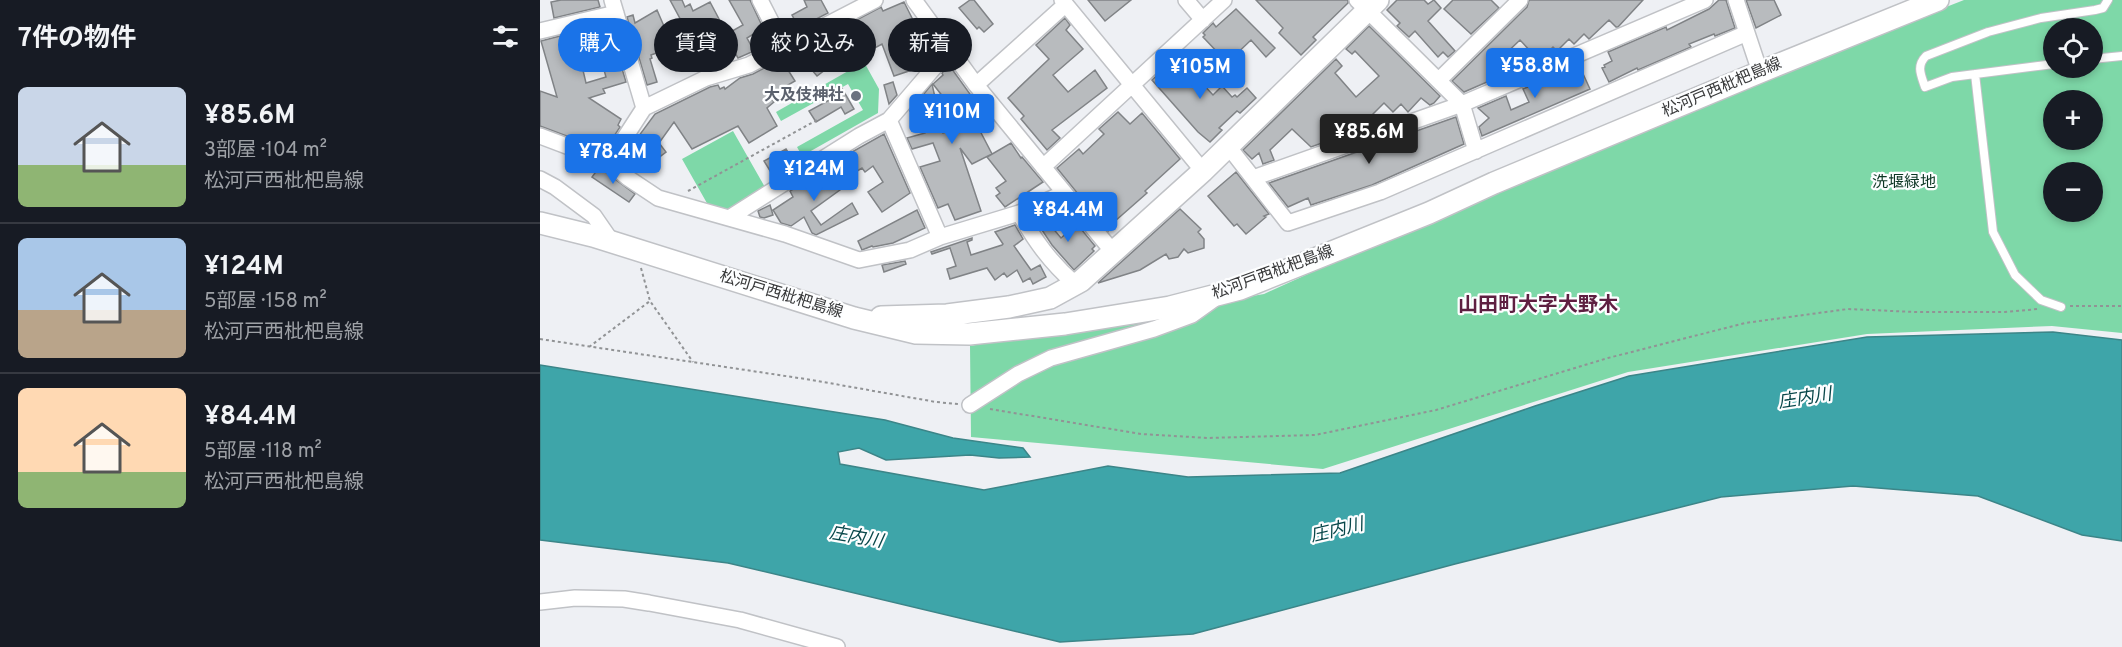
<!DOCTYPE html>
<html lang="ja">
<meta charset="utf-8">
<style>
body{margin:0;font-family:Overpass,"Noto Sans JP",sans-serif;background:#242831;color:#f1f3f6;height:100vh;display:flex;flex-direction:column;font-size:22px;white-space:nowrap}
*{box-sizing:border-box;margin:0}
p{font-size:20px;color:#9ea1a6}
.icon{flex:none;width:33px;height:33px;fill:none;stroke:currentColor;stroke-width:2;stroke-linecap:round;stroke-linejoin:round}
.map{position:relative;flex:1;overflow:hidden}
.panel{display:flex;flex-direction:column;background:#171b24;width:540px}
.panel>*{flex:none}
.hud{position:absolute;left:18px;top:18px;width:570px;height:54px;display:flex;gap:12px}
.fabs{position:absolute;left:1503px;top:18px;display:grid;gap:12px}
.fabs a{display:grid;place-items:center;width:60px;height:60px;border-radius:50%;background:#171b24;box-shadow:0 3px 9px #0003;font-size:30px}
.price{position:absolute;translate:-50% -51px;padding:0 14px;border-radius:6px;background:#1a73e8;color:#fff;font-size:20px;line-height:39px;filter:drop-shadow(0 2px 3px #0008)}
.price::after{content:'';position:absolute;left:50%;top:36px;width:18px;height:14px;margin-left:-9px;background:inherit;clip-path:polygon(0 0,100% 0,50% 100%)}
.price.selected{background:#222;color:#fff}
ul{padding:0;list-style:none}
li{display:flex;align-items:center;gap:18px;height:150px;padding:0 18px}
li+li{border-top:2px solid #363941}
li span{display:grid;place-items:center;flex:none;width:168px;height:120px;border-radius:9px;color:#555}
li>.icon{margin-inline-start:auto}
span .icon{width:72px;height:72px;fill:#fffc;stroke-width:1}
li b{font-size:26px}
h2{display:flex;justify-content:space-between;align-items:center;height:72px;padding:0 18px;font-size:26px}
.pill{padding:0 21px;border-radius:27px;background:#171b24;box-shadow:0 3px 9px #0003;font-size:21px;line-height:54px}
.pill.selected{background:#1a73e8;color:#fff}
main{display:flex;flex:1;min-height:0}
.map>svg:first-child{display:block}
.green{fill:#7ed8a8;fill-rule:evenodd}
.water{fill:#3ea5a9;stroke:#3c8588;stroke-width:1.5}
.building{fill:#b8bbbe;stroke:#808386;stroke-width:1.5;fill-rule:evenodd}
.lines{fill:none;stroke-linecap:round;stroke-linejoin:round}
.lane-casing{stroke:#c0c2c6;stroke-width:10}
.street-casing{stroke:#c0c2c6;stroke-width:18}
.secondary-casing{stroke:#c0c2c6;stroke-width:24}
.path{stroke:#919395;stroke-width:2;stroke-dasharray:3 3;stroke-linecap:butt}
.lane{stroke:#fff;stroke-width:8}
.street{stroke:#fff;stroke-width:15}
.secondary{stroke:#fff;stroke-width:21}
.worship-dot{fill:#6b7280;stroke:#fdfeff;stroke-width:2}
.labels{text-anchor:middle;dominant-baseline:central;stroke-width:4.5;stroke-linejoin:round;paint-order:stroke}
.street-label{font-size:16px;fill:#38393a;stroke:#fdfeff}
.worship-label{font-size:16px;font-weight:bold;fill:#5b616d;stroke:#fdfeff;text-anchor:end}
.park-label{font-size:16px;fill:#0c3623;stroke:#fdfeff}
.water-label{font-size:18px;font-style:italic;fill:#08474a;stroke:#fdfeff}
.quarter-label{font-size:20px;font-weight:bold;fill:#5e1f41;stroke:#fdfeff}
</style>
<main>
<section class="panel">
<h2>7件の物件<svg class="icon" aria-label="filters" viewBox="0 0 24 24"><path d="M4 7h16M4 17h16"/><circle cx="9" cy="7" r="2"/><circle cx="15" cy="17" r="2"/></svg></h2>
<ul>
<li><span style="background:linear-gradient(#c9d6e8 65%,#8fb573 0)"><svg class="icon" aria-label="home" viewBox="0 0 24 24"><path d="M3 11l9-7 9 7M6 9v11h12V9"/></svg></span><div><b>¥85.6M</b><p>3部屋 · 104 m²</p><p>松河戸西枇杷島線</p></div></li>
<li><span style="background:linear-gradient(#a9c7e8 60%,#b9a48a 0)"><svg class="icon" aria-label="home" viewBox="0 0 24 24"><path d="M3 11l9-7 9 7M6 9v11h12V9"/></svg></span><div><b>¥124M</b><p>5部屋 · 158 m²</p><p>松河戸西枇杷島線</p></div></li>
<li><span style="background:linear-gradient(#ffd9b3 70%,#8fb573 0)"><svg class="icon" aria-label="home" viewBox="0 0 24 24"><path d="M3 11l9-7 9 7M6 9v11h12V9"/></svg></span><div><b>¥84.4M</b><p>5部屋 · 118 m²</p><p>松河戸西枇杷島線</p></div></li>
</ul>
</section>
<div class="map">
<svg width="1582" height="647" viewBox="0 0 1582 647">
<rect width="100%" height="100%" fill="#eef0f4"/>
<path class="green" d="M1424 0H1582V333L1512 326 1327 334 1088 372 783 469 431 437 430 346 724 294 1032 154ZM1514 28H1552V68H1514ZM1514 100H1552V140H1514ZM1514 172H1552V212H1514Z
M324 62 339 89 338 113 262 156 257 147 323 110 308 84 241 121 236 112Z
M193 131 226 189 185 212 168 205 142 159Z"/>
<path class="water" d="M1513 332 1582 340V541L1542 535 1438 496 1313 486 1181 497 915 564 653 634 520 642 188 563 0 540V365L345 420 413 438 483 448 490 457 459 458 430 455 346 460 319 448 298 452 300 464 444 490 568 466 648 477 800 473 995 406 1089 376 1327 337Z"/>
<path class="building" d="M21 0H58L60 7 14 18 11 2Z
M130 0H142L145 7 150 4 153 11 170 2 187 34 203 25 189 0H210L223 28 207 38 214 51 198 58 193 49 167 62 156 40H154L152 36 150 37Z
M264 0H281L288 13 259 28 252 15 267 7Z
M430 0H434L453 24 444 32 439 27 437 29 419 8Z
M548 0H591L565 21Z
M716 0H808V3L773 37 776 40 761 55 739 33 743 28Z
M857 0H884L888 4 894 0 901 8 888 21 915 51 908 57 903 52 898 57 875 31 869 37 857 26 860 23 847 10Z
M913 0H951L959 8 931 34 904 9Z
M989 0H1103L1078 27H1076L1069 20 1049 39 1044 34 1034 44 1029 39 1017 51 1013 47 1004 56 999 51 994 55 980 40 961 58 970 72 924 92 912 81 987 7Z
M1179 0H1186L1195 28 1175 36 1174 34 1149 44 1151 47 1098 70 1097 68 1069 82 1062 68 1065 67 1064 65 1072 61 1068 52 1126 27 1127 30 1169 9Z
M1206 0H1234L1241 15 1216 28Z
M364 2 378 30 386 53 376 56 378 68 354 76 342 44 327 52 320 45 314 47 307 31 310 30 307 25 341 7 343 11Z
M696 9 735 48 726 57 711 40 689 61 684 56 682 57 663 37 665 35 663 33 673 23 676 27Z
M117 10 133 47 111 55 112 58 110 59 117 82 107 85 87 17 93 15 95 23Z
M525 18 530 25 526 30 543 49 513 75 528 92 555 70 567 88 512 130 520 138 507 150 481 119 484 116 468 98 509 59 496 45Z
M69 25 86 82 63 89 65 93 49 98 81 119 78 125 80 127 67 147 57 140 54 146 33 135 32 138 0 126V91L17 97 1 41 20 36 24 51 65 43 61 27ZM60 56 66 77 46 83 41 62Z
M829 26 900 96 894 103 890 105 881 98 868 112 861 104 853 112 844 103 831 116 835 120 828 127 821 121 806 135 799 137 794 132 782 143 771 147 752 129 730 150 734 160 723 164 719 153 712 159 703 150 796 59 802 66 795 73 816 97 839 76 815 51 812 54 806 49Z
M282 38 289 54 283 56 290 66 277 76 260 56 274 45 277 48 274 42Z
M241 59 255 81 229 96 234 102 227 108 237 126 209 143 198 126 152 149 134 122 119 143 126 152 105 168 99 161 96 165 84 156 115 114 170 87 178 85 180 89 184 87 185 89 200 78 213 74Z
M631 62 638 70 644 64 673 95 682 86 692 97 695 95 697 97 707 88 716 98 700 113 697 111 679 128 682 130 670 142 658 132 612 80Z
M409 65 448 119 438 127 452 154 432 164 420 148 441 211 415 220 408 204 398 208 380 167 400 161 393 143 372 149 367 138 385 133 379 106 373 114 370 111 392 84 403 133 425 125 393 84 403 75 402 73Z
M1039 65 1050 89 942 136 939 127 949 118 938 108 966 96 971 110 989 102 983 89Z
M353 82 357 95 349 104 344 85Z
M300 85 314 109 305 114 301 107 276 122 269 111 295 97 291 90Z
M578 112 590 124 602 113 640 159 605 191 607 193 574 222 576 224 568 231 517 168 539 149 543 154 564 134 559 129Z
M916 117 924 144 832 185 771 205 768 198 748 207 729 183Z
M344 134 370 193 342 212 328 192 343 182 333 166 325 172 322 168 314 173 303 157Z
M471 143 481 158 482 157 503 182 465 207 456 196 460 193 456 188 466 181 447 157Z
M246 149 254 162 232 174 224 161Z
M293 164 304 187 271 211 281 225 312 203 318 214 276 235 272 233 264 217 251 226 241 223 233 210 253 197 250 191Z
M58 169 64 171 95 194 89 202 52 177Z
M696 172 729 214 724 216 726 217 706 234 697 224 694 226 668 196Z
M230 205 233 215 224 218 220 217 218 211Z
M640 209 661 229 658 232 664 239V248L648 253 644 249 638 257 629 259 626 254 600 270 558 283Z
M377 210 385 228 353 243 333 247 332 246 322 250 318 241Z
M501 214 521 238 537 224 555 246 552 249 554 251 534 270 512 245 494 218Z
M475 225 483 239 474 246 491 270 500 265 506 277 493 284 490 278 483 282 477 270 467 277 464 273 455 280 447 268 410 279 407 269 416 266 410 248 392 254 391 252 432 238V240L427 242 431 255 462 245 463 244 455 232Z
M365 261 366 264 344 272 342 265Z"/>
<g class="lines">
<defs>
<path id="lane" d="M1552 59 1582 56
M1514 64 1412 77 1385 87C1381 75 1376 66 1386 56L1448 32 1501 18 1555 10 1563 8 1568 0
M1435 74 1453 232 1475 275 1501 300 1521 307"/>
<path id="street" d="M220 0 244 47
M374 0 436 85 573 252
M522 0 663 171
M646 0 663 20
M817 0 922 104 936 151
M1196 0 1220 72
M0 31 76 13
M899 80 980 0
M436 85 525 5
M104 108 166 78 209 65 335 0
M349 120 400 237
M0 136 69 162 88 178 118 198 245 234 319 260 370 250 400 237 479 213 524 193
M688 146 748 223 840 192 1207 33
M62 160 69 162 104 108 72 0
M503 167 684 0
M713 178 922 104 1165 0
M0 179 15 187 54 216 72 242
M479 213C496 242 510 262 535 284
M189 218 319 136 349 120 410 49
M430 405 478 374 511 358 614 329 652 315 673 300
M0 602 35 598 84 599 109 603 200 620 297 647"/>
<path id="secondary" d="M0 223 53 236 314 318 376 333 429 334 525 324 630 307 700 289 889 213 954 183 1220 72 1398 0
M341 317 407 315 469 307 510 298 541 281 663 171 838 0"/>
</defs>
<use href="#lane" class="lane-casing"/>
<use href="#street" class="street-casing"/>
<use href="#secondary" class="secondary-casing"/>
<path class="path" d="M148 191 277 120
M101 268 110 301 153 362
M1530 306H1582
M0 339 272 380 396 402 418 404
M49 347 110 301
M450 409 601 434 668 438 775 435 896 410 1068 358 1205 323 1308 309 1375 312H1465L1498 309"/>
<use href="#lane" class="lane"/>
<use href="#street" class="street"/>
<use href="#secondary" class="secondary"/>
</g>
<circle class="worship-dot" cx="316" cy="96" r="6"/>
<g class="labels">
<g class="street-label">
<text transform="translate(1182 88) rotate(-23)">松河戸西枇杷島線</text>
<text transform="translate(733 273) rotate(-20)">松河戸西枇杷島線</text>
<text transform="translate(241 295) rotate(17)">松河戸西枇杷島線</text>
</g>
<g class="worship-label">
<text x="304" y="96">大及伎神社</text>
</g>
<g class="park-label">
<text x="1364" y="183">洗堰緑地</text>
</g>
<g class="water-label">
<text transform="translate(1265 399) rotate(-9)">庄内川</text>
<text transform="translate(797 531) rotate(-13)">庄内川</text>
<text transform="translate(316 538) rotate(10)">庄内川</text>
</g>
<g class="quarter-label">
<text x="998" y="306">山田町大字大野木</text>
</g>
</g>
</svg>
<div class="fabs">
<a><svg class="icon" aria-label="locate" viewBox="0 0 24 24"><circle cx="12" cy="12" r="6"/><path d="M12 2v4M12 18v4M2 12h4M18 12h4"/></svg></a>
<a>+</a>
<a>−</a>
</div>
<b class="price" style="left:995px;top:99px">¥58.8M</b>
<b class="price" style="left:660px;top:100px">¥105M</b>
<b class="price" style="left:412px;top:145px">¥110M</b>
<b class="price selected" style="left:829px;top:165px">¥85.6M</b>
<b class="price" style="left:73px;top:185px">¥78.4M</b>
<b class="price" style="left:274px;top:202px">¥124M</b>
<b class="price" style="left:528px;top:243px">¥84.4M</b>
<div class="hud">
<a class="pill selected">購入</a>
<a class="pill">賃貸</a>
<a class="pill">絞り込み</a>
<a class="pill">新着</a>
</div>
</div>
</main>
